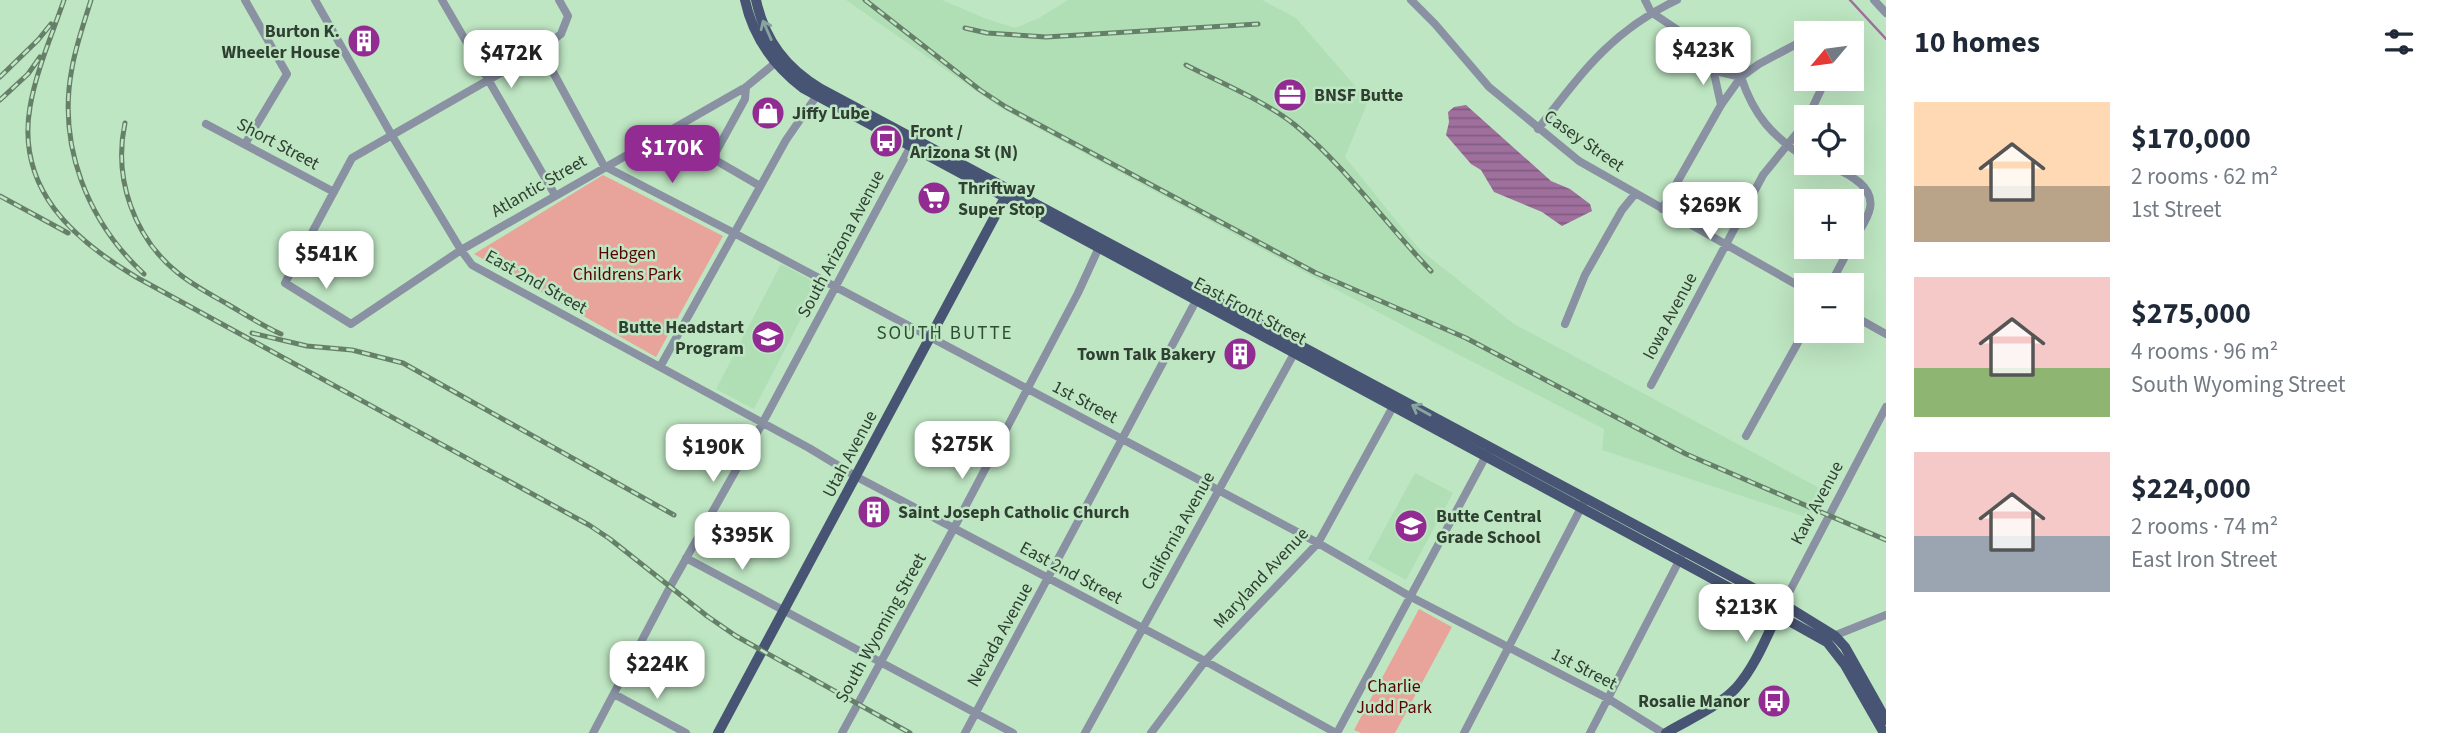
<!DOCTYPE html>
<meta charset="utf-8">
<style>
body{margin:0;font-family:"Source Sans 3",sans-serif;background:#f2f2f3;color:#1f2937;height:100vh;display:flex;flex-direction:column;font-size:26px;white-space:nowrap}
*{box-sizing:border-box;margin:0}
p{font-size:23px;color:#747a83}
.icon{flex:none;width:38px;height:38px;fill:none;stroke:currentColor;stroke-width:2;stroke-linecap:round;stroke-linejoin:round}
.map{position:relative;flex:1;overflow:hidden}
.panel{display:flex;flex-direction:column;background:#fff;width:560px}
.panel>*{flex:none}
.needle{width:46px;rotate:241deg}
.fabs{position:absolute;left:1794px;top:21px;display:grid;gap:14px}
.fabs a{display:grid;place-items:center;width:70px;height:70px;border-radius:0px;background:#fff;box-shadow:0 7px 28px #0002;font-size:35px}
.price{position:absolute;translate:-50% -60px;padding:0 16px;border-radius:14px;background:#fff;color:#222;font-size:23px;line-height:46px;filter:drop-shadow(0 2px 4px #0008)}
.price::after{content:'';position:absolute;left:50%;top:42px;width:21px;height:16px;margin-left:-10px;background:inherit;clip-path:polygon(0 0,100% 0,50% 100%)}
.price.current{background:#922c92;color:#fff}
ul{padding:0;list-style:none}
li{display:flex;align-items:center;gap:21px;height:175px;padding:0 28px}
li span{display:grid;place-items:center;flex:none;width:196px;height:140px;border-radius:0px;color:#555}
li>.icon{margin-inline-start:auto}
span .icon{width:84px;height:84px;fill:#fffc;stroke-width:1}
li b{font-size:30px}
h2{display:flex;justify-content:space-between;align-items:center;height:84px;padding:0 28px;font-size:30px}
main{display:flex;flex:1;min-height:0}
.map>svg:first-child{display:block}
.built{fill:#b0dfb5}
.green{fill:#e8a49a}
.water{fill:url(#water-rules)}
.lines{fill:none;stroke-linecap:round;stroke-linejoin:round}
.stream{stroke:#9f6f9d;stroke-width:2.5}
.minor{stroke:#8991a3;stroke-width:8}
.major{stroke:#485474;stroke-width:10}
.rail-casing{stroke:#667f69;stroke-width:5}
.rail{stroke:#bee6c2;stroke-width:2.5;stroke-dasharray:8;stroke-linecap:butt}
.oneway{stroke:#89a49f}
.labels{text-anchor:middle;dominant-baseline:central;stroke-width:5;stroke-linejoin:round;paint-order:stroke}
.poi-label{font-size:18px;font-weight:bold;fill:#2f3f31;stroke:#bee6c2;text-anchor:start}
.street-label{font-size:18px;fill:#2f3f31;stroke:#bee6c2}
.park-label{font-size:18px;fill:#5a0304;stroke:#bee6c2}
.neighbourhood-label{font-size:19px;letter-spacing:2px;fill:#2c4f31;stroke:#bee6c2}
</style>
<main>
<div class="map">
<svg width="1886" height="733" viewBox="0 0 1886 733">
<defs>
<pattern id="water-rules" width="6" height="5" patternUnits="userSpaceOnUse" patternTransform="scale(1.75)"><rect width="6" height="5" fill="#9f6f9d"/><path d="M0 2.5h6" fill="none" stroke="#825d81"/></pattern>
</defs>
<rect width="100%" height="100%" fill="#bee6c2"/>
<path class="built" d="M846 0H942L984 18 1015 28 1039 18 1068 0H1262L1296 18 1368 101 1345 157 1419 249 1514 324 1825 491 1809 518 1602 450 1604 429 1428 339 999 107Z
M781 264 819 284 754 409 716 389Z
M1415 473 1453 493 1406 580 1368 559Z"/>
<path class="green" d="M603 175 723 236 656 357 474 254Z
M1419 609 1452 627 1395 733H1361L1354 730Z"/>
<path class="water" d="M1466 105 1551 181 1570 189 1590 204 1592 211 1562 226 1542 212 1494 192 1481 170 1471 164 1446 135 1449 122 1448 112 1454 107Z"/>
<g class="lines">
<path class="stream" d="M1850 0 1886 39"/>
<path class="minor" d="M245 0 287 74 245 144
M315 0 391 134 461 250 472 265 809 448 857 477 1205 661 1336 733
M442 0 555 195
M559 0 568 16 561 34 541 50 352 158 285 283 351 324 461 250 746 87 780 59
M1411 0 1435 24 1489 87 1579 161 1806 290
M1645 0 1651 12 1706 49 1712 64 1720 72 1741 77C1754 116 1772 136 1806 158
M1874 0 1886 13
M1814 33H1816
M541 50 604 166 734 233 1318 543 1411 597 1607 698 1663 733
M1712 64 1721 105
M1808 117 1826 79
M206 124 334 192
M1538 129C1581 74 1611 31 1677 0
M667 132 760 186
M712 159 745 99 746 87
M1820 163C1839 169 1875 183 1870 208 1868 220 1857 233 1852 244
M1662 209 1721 105 1741 77 1759 64 1806 39
M1830 285 1850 247
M1852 315 1886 334
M1565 324 1585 275 1622 210 1635 194
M660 367 786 140 820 91
M1651 385 1763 175 1806 122
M1746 436 1806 328
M686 558 1013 733
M1783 604 1886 407
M1831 637 1886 615
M614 694 686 733
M593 733 670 587 762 424 913 142
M842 733 954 528 1078 293 1101 243
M965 733 1199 295
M1085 733 1296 350
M1151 733 1205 661 1318 543 1395 403
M1337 733 1488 452
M1464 733 1583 504
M1590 733 1681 557"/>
<path class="major" d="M745 0C753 37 773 65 803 88L1704 574 1827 642 1845 665 1884 733
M756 0C765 41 786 68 821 89L1783 604 1835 636 1845 647 1886 720
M718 733 1009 190
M1666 733C1689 719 1717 708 1736 688 1755 667 1767 636 1779 611"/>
<defs>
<path id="rail" d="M64 0C52 35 36 71 30 107 16 189 73 239 136 277L589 525 610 539 707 616 736 636 910 733
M91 0C84 23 76 45 72 68 57 146 88 222 144 274
M865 0 980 90 1006 107 1316 273 1466 338 1686 454 1886 540
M965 28 987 33 1046 37 1258 24
M1186 65C1221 83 1265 101 1295 125 1346 167 1385 223 1431 271
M0 77 38 40 51 24
M0 100 28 74 40 57
M125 123C113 178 134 238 178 273 194 286 212 295 229 305 246 315 263 326 281 334
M0 196 68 233
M252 333 307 346 352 350 403 363 674 515"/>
</defs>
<use href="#rail" class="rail-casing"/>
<use href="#rail" class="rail"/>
</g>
<defs><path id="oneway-shaft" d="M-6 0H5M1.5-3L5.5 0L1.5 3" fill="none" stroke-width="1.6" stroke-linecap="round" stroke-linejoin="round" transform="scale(1.75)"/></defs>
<g class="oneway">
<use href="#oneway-shaft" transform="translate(767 30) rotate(-114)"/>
<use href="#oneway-shaft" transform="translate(1421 410) rotate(-151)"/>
</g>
<defs>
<symbol id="building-disc" viewBox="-11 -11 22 22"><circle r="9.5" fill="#922c92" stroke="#bee6c2"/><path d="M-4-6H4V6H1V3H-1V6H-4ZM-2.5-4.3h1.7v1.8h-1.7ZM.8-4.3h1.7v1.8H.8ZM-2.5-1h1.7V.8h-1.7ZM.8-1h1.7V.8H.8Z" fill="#fff"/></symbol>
<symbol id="office-disc" viewBox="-11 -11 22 22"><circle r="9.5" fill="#922c92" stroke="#bee6c2"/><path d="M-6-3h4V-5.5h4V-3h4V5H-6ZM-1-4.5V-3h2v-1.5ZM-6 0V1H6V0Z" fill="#fff"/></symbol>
<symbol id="shop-disc" viewBox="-11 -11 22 22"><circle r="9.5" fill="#922c92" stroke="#bee6c2"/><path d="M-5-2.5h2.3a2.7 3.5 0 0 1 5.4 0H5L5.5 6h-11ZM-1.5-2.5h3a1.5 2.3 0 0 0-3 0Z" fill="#fff"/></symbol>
<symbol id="bus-disc" viewBox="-11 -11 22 22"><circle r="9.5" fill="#922c92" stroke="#bee6c2"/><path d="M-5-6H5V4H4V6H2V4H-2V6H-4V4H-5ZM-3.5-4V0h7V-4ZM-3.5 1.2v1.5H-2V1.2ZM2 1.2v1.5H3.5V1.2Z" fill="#fff"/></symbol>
<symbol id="supermarket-disc" viewBox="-11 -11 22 22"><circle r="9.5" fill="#922c92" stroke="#bee6c2"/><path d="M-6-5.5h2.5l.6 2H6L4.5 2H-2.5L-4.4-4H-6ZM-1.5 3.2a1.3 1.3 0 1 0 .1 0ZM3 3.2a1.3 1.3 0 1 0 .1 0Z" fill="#fff"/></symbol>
<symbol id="school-disc" viewBox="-11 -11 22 22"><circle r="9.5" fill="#922c92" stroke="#bee6c2"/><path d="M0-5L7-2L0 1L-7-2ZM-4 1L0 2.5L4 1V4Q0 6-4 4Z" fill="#fff"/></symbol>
</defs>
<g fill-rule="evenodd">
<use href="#building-disc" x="345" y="22" width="38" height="38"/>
<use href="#office-disc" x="1271" y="76" width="38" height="38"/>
<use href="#shop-disc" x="749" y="94" width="38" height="38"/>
<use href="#bus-disc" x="867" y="122" width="38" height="38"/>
<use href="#supermarket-disc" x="915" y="179" width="38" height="38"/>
<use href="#school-disc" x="749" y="318" width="38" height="38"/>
<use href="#building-disc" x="1221" y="335" width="38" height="38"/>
<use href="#building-disc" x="855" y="493" width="38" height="38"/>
<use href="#school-disc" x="1392" y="507" width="38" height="38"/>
<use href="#bus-disc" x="1755" y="682" width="38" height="38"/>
</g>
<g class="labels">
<g class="poi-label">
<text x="340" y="31" text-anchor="end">Burton K.<tspan x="340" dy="21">Wheeler House</tspan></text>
<text x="1314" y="95">BNSF Butte</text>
<text x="792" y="113">Jiffy Lube</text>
<text x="910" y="131">Front /<tspan x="910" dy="21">Arizona St (N)</tspan></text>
<text x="958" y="188">Thriftway<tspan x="958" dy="21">Super Stop</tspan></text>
<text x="744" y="327" text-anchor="end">Butte Headstart<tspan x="744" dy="21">Program</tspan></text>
<text x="1216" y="354" text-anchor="end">Town Talk Bakery</text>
<text x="898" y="512">Saint Joseph Catholic Church</text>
<text x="1436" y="516">Butte Central<tspan x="1436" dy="21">Grade School</tspan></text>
<text x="1750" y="701" text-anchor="end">Rosalie Manor</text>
</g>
<g class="street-label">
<text transform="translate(1584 141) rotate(35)">Casey Street</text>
<text transform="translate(278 144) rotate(28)">Short Street</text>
<text transform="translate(539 186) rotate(-30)">Atlantic Street</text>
<text transform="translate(841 244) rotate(-62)">South Arizona Avenue</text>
<text transform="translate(536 282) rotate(29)">East 2nd Street</text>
<text transform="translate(1250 311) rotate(28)">East Front Street</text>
<text transform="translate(1670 316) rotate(-62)">Iowa Avenue</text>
<text transform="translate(1085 402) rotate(28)">1st Street</text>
<text transform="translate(850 454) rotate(-62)">Utah Avenue</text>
<text transform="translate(1817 503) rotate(-62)">Kaw Avenue</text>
<text transform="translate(1178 531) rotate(-61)">California Avenue</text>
<text transform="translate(1071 573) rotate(28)">East 2nd Street</text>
<text transform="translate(1261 578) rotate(-47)">Maryland Avenue</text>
<text transform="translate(881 628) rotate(-61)">South Wyoming Street</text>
<text transform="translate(1000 635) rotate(-61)">Nevada Avenue</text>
<text transform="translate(1584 669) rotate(27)">1st Street</text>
</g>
<g class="park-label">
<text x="627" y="253">Hebgen<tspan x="627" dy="21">Childrens Park</tspan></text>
<text x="1394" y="686">Charlie<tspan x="1394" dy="21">Judd Park</tspan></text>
</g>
<g class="neighbourhood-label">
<text x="945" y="333">SOUTH BUTTE</text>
</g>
</g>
</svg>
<div class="fabs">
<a><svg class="needle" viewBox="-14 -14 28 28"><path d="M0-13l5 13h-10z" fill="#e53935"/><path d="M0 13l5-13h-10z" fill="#747a83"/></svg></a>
<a><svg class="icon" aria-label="locate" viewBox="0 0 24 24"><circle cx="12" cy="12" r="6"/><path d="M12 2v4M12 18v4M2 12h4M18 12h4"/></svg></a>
<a>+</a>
<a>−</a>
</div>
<b class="price" style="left:1703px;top:87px">$423K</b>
<b class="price" style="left:511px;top:90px">$472K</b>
<b class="price current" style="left:672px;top:185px">$170K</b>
<b class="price" style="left:1710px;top:242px">$269K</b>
<b class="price" style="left:326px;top:291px">$541K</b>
<b class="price" style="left:962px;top:481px">$275K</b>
<b class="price" style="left:713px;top:484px">$190K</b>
<b class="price" style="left:742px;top:572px">$395K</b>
<b class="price" style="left:1746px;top:644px">$213K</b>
<b class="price" style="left:657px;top:701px">$224K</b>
</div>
<section class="panel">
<h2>10 homes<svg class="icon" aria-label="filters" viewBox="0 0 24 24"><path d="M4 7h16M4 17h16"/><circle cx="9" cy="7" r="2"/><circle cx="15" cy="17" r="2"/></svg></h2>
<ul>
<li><span style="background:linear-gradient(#ffd9b3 60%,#b9a48a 0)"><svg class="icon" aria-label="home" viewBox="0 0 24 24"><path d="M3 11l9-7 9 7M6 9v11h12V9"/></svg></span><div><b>$170,000</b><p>2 rooms · 62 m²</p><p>1st Street</p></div></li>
<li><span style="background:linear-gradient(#f6c9c9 65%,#8fb573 0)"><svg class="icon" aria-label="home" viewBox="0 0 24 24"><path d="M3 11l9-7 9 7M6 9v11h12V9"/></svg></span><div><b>$275,000</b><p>4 rooms · 96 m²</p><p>South Wyoming Street</p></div></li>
<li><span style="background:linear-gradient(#f6c9c9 60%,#9aa5b1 0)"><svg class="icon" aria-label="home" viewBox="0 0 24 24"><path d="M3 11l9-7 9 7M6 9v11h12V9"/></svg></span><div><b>$224,000</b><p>2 rooms · 74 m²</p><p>East Iron Street</p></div></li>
</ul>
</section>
</main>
